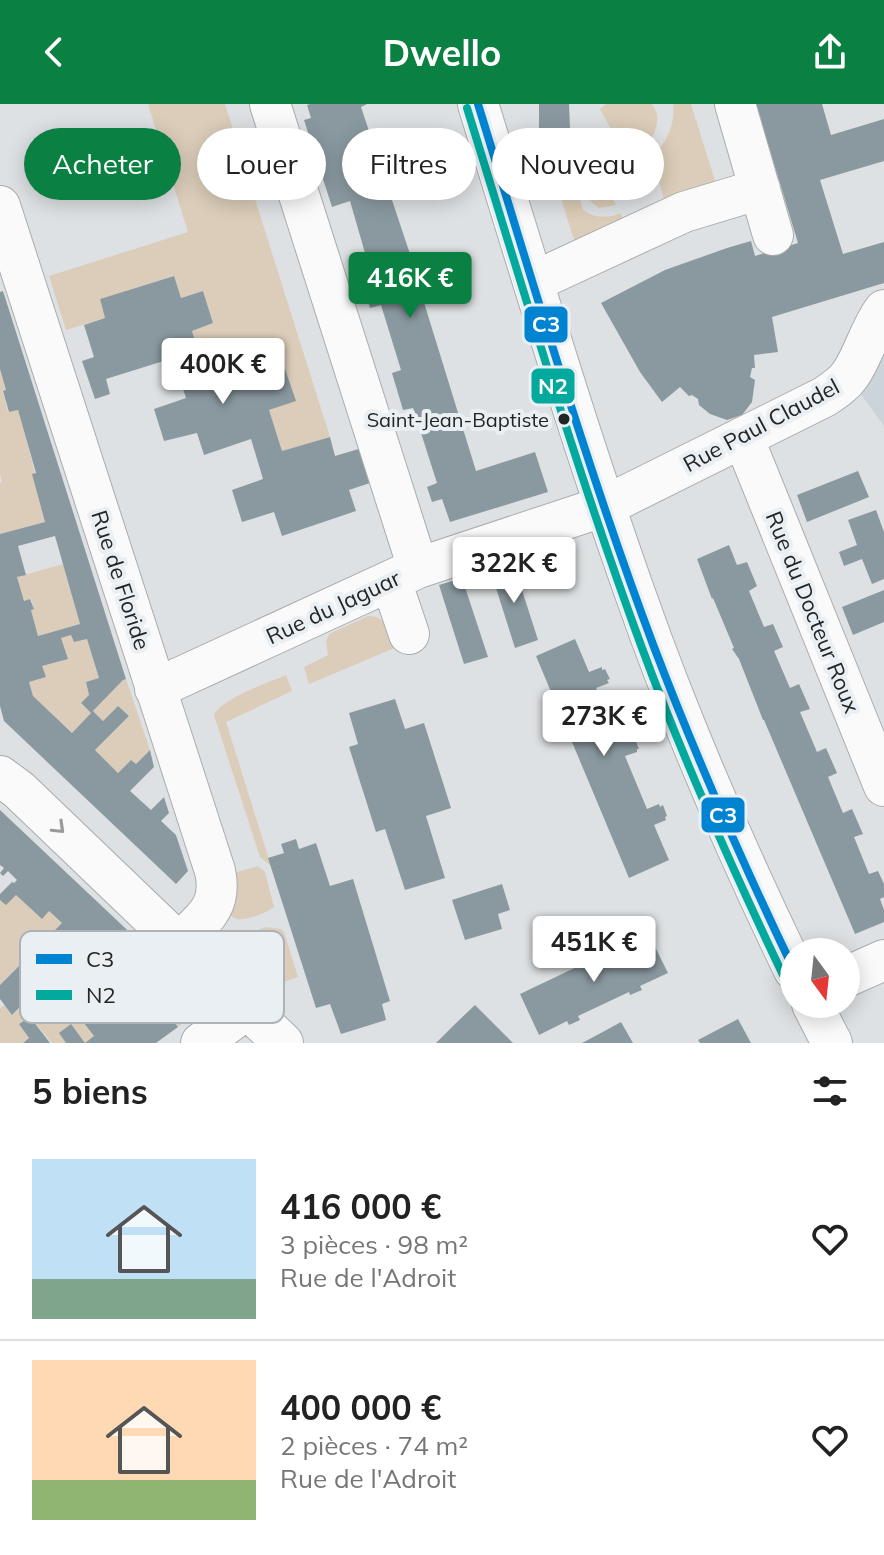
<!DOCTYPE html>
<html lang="fr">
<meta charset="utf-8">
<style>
body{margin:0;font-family:Mulish,sans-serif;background:#f2f2f2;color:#222;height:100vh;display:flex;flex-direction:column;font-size:30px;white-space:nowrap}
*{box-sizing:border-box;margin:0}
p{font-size:26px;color:#767676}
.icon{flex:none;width:44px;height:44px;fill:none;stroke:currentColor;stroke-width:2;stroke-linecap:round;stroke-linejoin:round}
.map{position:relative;height:939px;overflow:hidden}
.sheet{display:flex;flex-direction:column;background:#fff;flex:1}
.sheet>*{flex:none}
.hud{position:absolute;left:24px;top:24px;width:836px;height:72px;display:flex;gap:16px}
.needle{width:52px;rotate:165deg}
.fabs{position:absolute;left:780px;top:834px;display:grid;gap:16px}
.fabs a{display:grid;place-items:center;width:80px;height:80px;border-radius:50%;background:#fff;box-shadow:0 4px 20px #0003;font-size:40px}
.price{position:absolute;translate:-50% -68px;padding:0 18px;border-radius:8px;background:#fff;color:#222;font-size:26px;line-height:52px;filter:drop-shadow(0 2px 4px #0008)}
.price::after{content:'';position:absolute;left:50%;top:48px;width:24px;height:18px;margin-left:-12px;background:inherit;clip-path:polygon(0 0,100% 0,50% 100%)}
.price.active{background:#0b8043;color:#fff}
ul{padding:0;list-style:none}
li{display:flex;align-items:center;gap:24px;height:200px;padding:0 32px}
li+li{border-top:2px solid #e0e0e0}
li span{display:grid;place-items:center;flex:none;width:224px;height:160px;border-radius:0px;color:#555}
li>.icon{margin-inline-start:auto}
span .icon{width:96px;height:96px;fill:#fffc;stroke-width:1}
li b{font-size:34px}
h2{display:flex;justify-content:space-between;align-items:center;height:96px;padding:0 32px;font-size:34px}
.chip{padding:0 28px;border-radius:36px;background:#fff;box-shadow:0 4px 20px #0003;font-size:28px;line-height:72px}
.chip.active{background:#0b8043;color:#fff}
header{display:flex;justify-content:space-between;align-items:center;height:104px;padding:0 32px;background:#0b8043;color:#fff;font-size:36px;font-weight:700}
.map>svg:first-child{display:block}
.built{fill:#cad4d9}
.green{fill:#dbcdb9}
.building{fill:#8a99a0;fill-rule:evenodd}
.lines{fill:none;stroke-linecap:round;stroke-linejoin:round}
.minor-casing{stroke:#a9acae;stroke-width:42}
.minor{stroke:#fafafb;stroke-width:40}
.bus-1-casing{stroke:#e9eff3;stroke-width:14}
.bus-2-casing{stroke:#e9eff3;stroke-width:14}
.bus-1{stroke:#0083d1;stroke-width:8}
.bus-2{stroke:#03a99d;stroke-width:8}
.oneway{stroke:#999a9b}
.bus-dot{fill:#222526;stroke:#e9eff3;stroke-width:3}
.labels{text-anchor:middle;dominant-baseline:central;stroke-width:8;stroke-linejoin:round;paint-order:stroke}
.bus-label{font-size:20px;fill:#222526;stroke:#e9eff3;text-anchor:end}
.street-label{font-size:22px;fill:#222526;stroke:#e9eff3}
.key{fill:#e9eff3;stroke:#adb2b6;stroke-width:2}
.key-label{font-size:22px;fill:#222526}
.line-badge{stroke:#e9eff3;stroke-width:3}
.badge-label{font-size:22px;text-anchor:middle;font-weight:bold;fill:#fff}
</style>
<header><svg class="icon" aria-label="back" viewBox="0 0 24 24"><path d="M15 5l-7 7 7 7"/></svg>Dwello<svg class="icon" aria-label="share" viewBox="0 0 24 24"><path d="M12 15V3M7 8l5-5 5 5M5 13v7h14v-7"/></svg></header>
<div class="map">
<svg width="884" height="939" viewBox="0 0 884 939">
<rect width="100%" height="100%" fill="#dee1e3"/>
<path class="built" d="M884 245V322L855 282Z"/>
<path class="green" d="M148 0H225L330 333 282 347 269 306 295 297 285 265 259 273 204 267 192 227 213 219 203 187 181 194 173 172 100 195 105 214 66 226 49 172 188 128Z
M606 0H652C664 16 653 32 645 48H638L612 27 600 5Z
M673 0H691L716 80 664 96 653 54C665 38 676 22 673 0Z
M580 38H584L616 101 599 104 590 97Z
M570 39 575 77 583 106C595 114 607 115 620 109L623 114 575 139 544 41Z
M0 265 6 286 3 288 8 308 18 306C29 343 38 380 45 418L0 430V379L2 378 0 371Z
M63 460 80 520 38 532 31 506 34 505 31 495 24 497 17 473Z
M368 512C389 513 389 527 397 543L309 580 304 563 328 551 326 538 329 530Z
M71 531 74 538 87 535 99 574 86 578 89 591 81 600 91 609 72 629 33 592 29 578 45 573 42 562 67 555 61 534Z
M286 571 292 587 226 618 271 762 260 753 214 611C222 594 268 579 286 571Z
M126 575 150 646 136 660 131 656 118 669 95 646 129 612 118 602 103 617 93 607 123 576Z
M258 762 265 768 274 803C269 808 245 817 237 815 233 814 229 810 226 807L230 770Z
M16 791 41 814 49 807 62 819 0 881V796Z
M266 823 281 825 284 828 298 873 270 883C253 867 233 832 266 823Z
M91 863 124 893 109 908 105 904 93 913 83 900 74 906 94 932 85 939H52L30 913 19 920 29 934 23 939H0V904L5 901 13 911 31 892 45 910Z
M176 872 201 896V905L178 923 154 891Z"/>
<path class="building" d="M310 0H367L361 3 424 192H422L476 367 535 348 548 388 450 418 442 395 432 398 427 383 437 379 413 304 403 306 392 269 401 266 381 201 370 204 366 190 376 187 350 97 332 103 304 16 311 14 307 1Z
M539 0H569L570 24 539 25Z
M756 0H822L831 31 884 15V57L820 76 843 150 884 138V179L772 213 778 248 754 251 755 264H752L750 273 755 276 752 298 742 311 727 316 710 310 699 301 698 295 692 291 689 292 680 283 662 298 640 268 601 199 665 166 727 144 751 137 755 152 798 139Z
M174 172 181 194 203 187 213 219 192 227 204 267 252 252 259 273 285 265 296 297 269 306 282 347 330 333 335 352 362 344 373 378 349 386 356 407 282 432 274 408 242 418 232 386 263 375 251 335 204 351 197 329 164 337 154 305 186 294 173 254 106 275 110 290 95 295 82 257 94 253 84 221 105 214 100 195Z
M3 187 126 575 123 576 93 607 103 617 118 602 129 612 95 646 118 669 131 656 136 660 150 646 154 663 130 687 151 706 164 693 169 709 161 717 176 731 188 767 176 780 4 617 0 602V430L45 418 32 370 36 369 18 306 9 308 3 287 6 286 0 265V188ZM55 432 80 520 38 532 31 506 34 505 30 495 24 497 17 473 26 471 18 442ZM71 531 74 538 87 535 99 574 86 578 89 591 81 599 91 609 72 629 33 592 29 578 46 573 42 562 68 555 61 534Z
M858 367 869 393 807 418 797 391Z
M876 406 884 428V475L872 480 862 455 844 462 839 448 857 441 848 416Z
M729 441 737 461 747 458 757 482 749 487 764 523 773 520 783 543 774 547 790 584 799 580 810 605 800 608 817 648 826 644 837 669 828 673 843 709 852 705 863 730 854 733 869 770 878 767 884 780V793L880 795 884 806V818L855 830 764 616H763L739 555 732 545 734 544 713 494 712 495 697 455Z
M513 458 538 536 515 544 490 465Z
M462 474 488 553 464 560 439 481Z
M884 486V518L853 531 842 503Z
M575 535 589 568 602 563V566L605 565 610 575 607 576 609 579 596 584 618 637 631 632V634L634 633 639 645H637V648L625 652 647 705 659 700 660 703 663 701 667 712 665 713 666 716 654 721 669 756 629 774 536 552Z
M395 595 405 625 424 619 451 704 426 712 445 774 405 786 385 725 376 728 349 643 358 640 349 609Z
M0 706 159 856 129 888 142 900 154 891 178 923 156 939H66L59 929 71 920 85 939 94 932 74 906 83 900 93 913 106 904 109 908 124 893 91 863 45 910 31 892 12 911 0 895V881L62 819 49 807 42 815 16 791 6 801 0 796V790L12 778 14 779 17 776 8 767 3 772 0 769 4 764 0 761Z
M296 735 299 745 316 739 330 782 353 775 390 897 382 900 386 916 341 930 330 900 316 904 268 754 284 749 281 740Z
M502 780 510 806 498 810 502 825 465 836 452 796Z
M648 829 668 869 640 882 642 886 630 891 629 888 578 912 580 916 569 921 567 917 539 931 520 890Z
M475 901 513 939H436L455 920Z
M30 913 50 939H23L29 934 19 920Z
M738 915 751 939H700L698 936Z
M621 918 633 939H582L599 930Z"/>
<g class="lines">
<defs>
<path id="minor" d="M270 0 418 464
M478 0C529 164 578 329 636 492 681 620 735 744 794 866
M735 0 773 131
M0 102 215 767C223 804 203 815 179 839
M533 178 684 108 760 85
M743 333 884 682
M391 477 409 530
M155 585 418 464 605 402 824 293C833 287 843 281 850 271 864 251 869 226 884 206
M0 672 19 686 283 939
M846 873 884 856
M812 900 832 939
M201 939 247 905"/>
</defs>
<use href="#minor" class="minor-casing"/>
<use href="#minor" class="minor"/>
<defs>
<path id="bus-1" d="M478 0C534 182 587 365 654 543 696 653 743 760 794 866"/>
<path id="bus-2" d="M467 4C523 184 576 366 642 544 683 655 732 764 783 871"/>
</defs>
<use href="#bus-1" class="bus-1-casing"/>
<use href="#bus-2" class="bus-2-casing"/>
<use href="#bus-1" class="bus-1"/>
<use href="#bus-2" class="bus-2"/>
</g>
<defs><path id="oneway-chevron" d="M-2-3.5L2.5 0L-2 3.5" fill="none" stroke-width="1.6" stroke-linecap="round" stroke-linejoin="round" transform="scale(2)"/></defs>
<use class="oneway" href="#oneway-chevron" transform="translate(59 724) rotate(44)"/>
<circle class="bus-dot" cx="564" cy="315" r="7"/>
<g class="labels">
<g class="bus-label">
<text x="549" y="315">Saint-Jean-Baptiste</text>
</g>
<g class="street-label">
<text transform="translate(761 321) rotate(-28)">Rue Paul Claudel</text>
<text transform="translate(121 476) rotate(72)">Rue de Floride</text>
<text transform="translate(333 503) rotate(-25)">Rue du Jaguar</text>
<text transform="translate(813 508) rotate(68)">Rue du Docteur Roux</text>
</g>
</g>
<rect x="20" y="827" width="264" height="92" rx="12" class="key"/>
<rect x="36" y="850" width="36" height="10" fill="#0083d1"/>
<rect x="36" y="886" width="36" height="10" fill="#03a99d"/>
<g class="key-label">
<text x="86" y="863">C3</text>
<text x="86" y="899">N2</text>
</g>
<g class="line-badge">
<rect x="523" y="201" width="46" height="39" rx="8" fill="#0083d1"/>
<rect x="530" y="263" width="46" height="38" rx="8" fill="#03a99d"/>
<rect x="700" y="692" width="46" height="38" rx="8" fill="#0083d1"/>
</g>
<g class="badge-label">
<text x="546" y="228">C3</text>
<text x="553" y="290">N2</text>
<text x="723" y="719">C3</text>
</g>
</svg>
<div class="fabs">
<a><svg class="needle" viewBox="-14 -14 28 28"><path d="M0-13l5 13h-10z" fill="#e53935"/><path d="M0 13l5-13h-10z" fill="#767676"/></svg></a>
</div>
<b class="price active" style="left:410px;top:216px">416K €</b>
<b class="price" style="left:223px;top:302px">400K €</b>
<b class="price" style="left:514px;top:501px">322K €</b>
<b class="price" style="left:604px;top:654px">273K €</b>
<b class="price" style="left:594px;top:880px">451K €</b>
<div class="hud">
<a class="chip active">Acheter</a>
<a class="chip">Louer</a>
<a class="chip">Filtres</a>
<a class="chip">Nouveau</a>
</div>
</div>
<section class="sheet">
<h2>5 biens<svg class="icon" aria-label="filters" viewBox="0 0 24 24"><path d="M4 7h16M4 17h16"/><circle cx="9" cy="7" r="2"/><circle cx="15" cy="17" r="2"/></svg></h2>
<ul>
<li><span style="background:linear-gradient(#bfe0f5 75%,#7fa58c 0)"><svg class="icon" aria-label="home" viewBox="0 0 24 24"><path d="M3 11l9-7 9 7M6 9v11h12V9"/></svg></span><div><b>416 000 €</b><p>3 pièces · 98 m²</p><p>Rue de l'Adroit</p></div><svg class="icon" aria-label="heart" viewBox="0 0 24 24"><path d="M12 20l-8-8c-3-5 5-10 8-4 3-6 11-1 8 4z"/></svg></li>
<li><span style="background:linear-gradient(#ffd9b3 75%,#8fb573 0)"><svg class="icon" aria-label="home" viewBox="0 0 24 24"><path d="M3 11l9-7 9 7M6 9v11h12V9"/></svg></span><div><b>400 000 €</b><p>2 pièces · 74 m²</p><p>Rue de l'Adroit</p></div><svg class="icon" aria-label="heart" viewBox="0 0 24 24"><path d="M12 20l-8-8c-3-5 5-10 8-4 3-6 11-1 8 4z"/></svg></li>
</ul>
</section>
